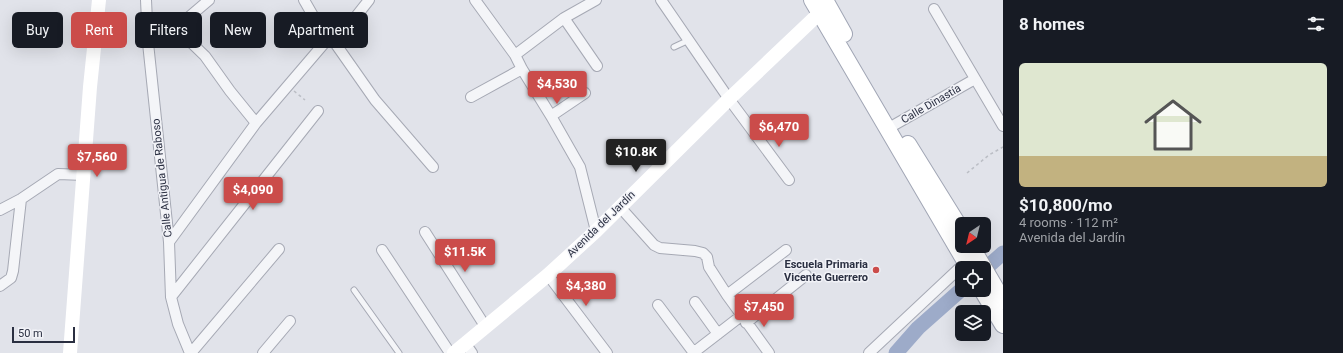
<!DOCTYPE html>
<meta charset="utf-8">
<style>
body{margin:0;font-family:Roboto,sans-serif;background:#20242c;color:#f1f3f6;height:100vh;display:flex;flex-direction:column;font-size:15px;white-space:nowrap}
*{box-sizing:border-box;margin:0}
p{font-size:13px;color:#9ea1a6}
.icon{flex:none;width:22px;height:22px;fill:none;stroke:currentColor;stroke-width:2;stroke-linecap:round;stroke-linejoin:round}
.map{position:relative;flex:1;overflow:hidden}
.sheet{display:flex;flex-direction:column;background:#171b24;width:340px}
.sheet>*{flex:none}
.guide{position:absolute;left:12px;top:12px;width:380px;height:36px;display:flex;gap:8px}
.needle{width:26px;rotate:215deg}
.tools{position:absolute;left:955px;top:217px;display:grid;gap:8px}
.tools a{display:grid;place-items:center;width:36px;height:36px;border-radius:6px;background:#171b24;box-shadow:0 4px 16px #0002;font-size:20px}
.scale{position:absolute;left:12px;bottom:10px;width:63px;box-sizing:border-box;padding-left:4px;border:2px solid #2a2f41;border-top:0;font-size:11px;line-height:14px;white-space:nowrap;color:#2a2f41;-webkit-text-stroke:3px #f1f2f7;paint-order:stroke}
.price{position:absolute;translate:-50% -34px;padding:0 9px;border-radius:4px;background:#cb4c4a;color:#fff;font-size:13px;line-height:26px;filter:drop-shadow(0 1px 2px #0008)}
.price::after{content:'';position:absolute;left:50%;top:24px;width:12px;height:9px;margin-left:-6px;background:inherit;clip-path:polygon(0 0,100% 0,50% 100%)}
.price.current{background:#222;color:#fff}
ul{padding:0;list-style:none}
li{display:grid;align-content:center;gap:8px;height:212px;padding:0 16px}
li+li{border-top:1px solid #363941}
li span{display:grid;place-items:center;height:124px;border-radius:6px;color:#555}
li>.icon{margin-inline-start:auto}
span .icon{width:72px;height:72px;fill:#fffc;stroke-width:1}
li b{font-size:17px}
h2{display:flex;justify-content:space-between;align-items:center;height:48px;padding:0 16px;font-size:17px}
.pill{padding:0 14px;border-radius:6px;background:#171b24;box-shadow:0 4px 16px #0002;font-size:14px;line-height:36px}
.pill.current{background:#cb4c4a;color:#fff}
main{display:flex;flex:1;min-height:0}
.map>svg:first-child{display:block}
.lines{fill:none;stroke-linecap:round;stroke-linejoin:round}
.river{stroke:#9dabc9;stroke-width:15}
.lane-casing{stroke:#a6a9b4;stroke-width:7}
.street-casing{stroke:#a6a9b4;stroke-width:12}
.primary-casing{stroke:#a1a6b5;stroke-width:18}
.path{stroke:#bbbec5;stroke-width:1.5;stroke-dasharray:3 3;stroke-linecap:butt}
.lane{stroke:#f4f5f8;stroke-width:5}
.street{stroke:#f4f5f8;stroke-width:10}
.secondary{stroke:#fff;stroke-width:14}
.primary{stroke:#fff;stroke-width:16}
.poi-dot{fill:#cb4c4a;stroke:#f1f2f7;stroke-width:1.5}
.labels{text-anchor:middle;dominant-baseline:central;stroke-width:3;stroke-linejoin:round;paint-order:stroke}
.street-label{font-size:11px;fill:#2a2f41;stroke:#f1f2f7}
.poi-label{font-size:11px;font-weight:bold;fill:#2a2f41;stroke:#f1f2f7;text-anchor:end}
</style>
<main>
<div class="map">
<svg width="1003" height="353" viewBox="0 0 1003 353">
<rect width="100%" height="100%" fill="#e1e3ea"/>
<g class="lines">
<path class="river" d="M984 270 1003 253
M896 353 918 328 962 289"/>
<defs>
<path id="lane" d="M674 47 689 40
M354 290 399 353"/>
<path id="street" d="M146 0 148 43 169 242 171 297 178 324 190 353
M304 0 327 40 335 43 375 100 433 167
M475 0 515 55 522 69 551 116 580 167 596 231
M661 0 729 99 789 180
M934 9 1003 126
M564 18 597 66
M176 28 205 56 230 91 256 123
M148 43 176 28 209 0
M335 43 369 0
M515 55 564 18 596 0
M471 97 522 69
M551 116 585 93
M887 129 975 79
M620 207 654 245 660 248 695 251 703 253 707 257 709 267 727 295 769 353
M0 210 21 199 58 174 84 175
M425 232 485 326
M169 242 256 123 327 40
M382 250 450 353
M548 275 607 353
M0 286 11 278 13 271 21 199
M727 295 786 250
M171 297 318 111
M695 302 718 334
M658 305 694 353
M746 323 806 275
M465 343 472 353
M191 353 279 249
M263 353 290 321
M693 353 741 316
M869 353 966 262"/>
<path id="primary" d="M812 0 969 268
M825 0 844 34
M908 144 962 231
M971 246 1003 301
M982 290 1003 325"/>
</defs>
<use href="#lane" class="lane-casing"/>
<use href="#street" class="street-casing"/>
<use href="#primary" class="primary-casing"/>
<path class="path" d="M294 91 305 100
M967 173 989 155 1003 147"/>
<use href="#lane" class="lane"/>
<use href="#street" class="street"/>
<path class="secondary" d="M70 353 90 87 99 0
M454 353 548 275 596 231 729 99 827 6"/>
<use href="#primary" class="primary"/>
</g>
<circle class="poi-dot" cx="876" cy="270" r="4"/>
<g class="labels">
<g class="street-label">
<text transform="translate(931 104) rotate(-30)">Calle Dinastía</text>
<text transform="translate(162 178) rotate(-96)">Calle Antigua de Raboso</text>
<text transform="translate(601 224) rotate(-44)">Avenida del Jardín</text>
</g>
<g class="poi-label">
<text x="868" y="264">Escuela Primaria<tspan x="868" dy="13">Vicente Guerrero</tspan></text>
</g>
</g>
</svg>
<div class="tools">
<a><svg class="needle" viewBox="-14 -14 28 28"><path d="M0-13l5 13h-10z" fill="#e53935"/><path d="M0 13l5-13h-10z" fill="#9ea1a6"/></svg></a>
<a><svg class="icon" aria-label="locate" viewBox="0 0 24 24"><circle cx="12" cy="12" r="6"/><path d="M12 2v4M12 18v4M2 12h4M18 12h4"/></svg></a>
<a><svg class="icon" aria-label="layers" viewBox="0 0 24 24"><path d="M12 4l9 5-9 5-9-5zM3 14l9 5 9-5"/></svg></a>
</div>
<div class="scale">50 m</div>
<b class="price" style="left:557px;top:105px">$4,530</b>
<b class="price" style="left:779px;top:148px">$6,470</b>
<b class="price current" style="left:636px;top:173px">$10.8K</b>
<b class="price" style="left:97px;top:178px">$7,560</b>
<b class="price" style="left:253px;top:211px">$4,090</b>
<b class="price" style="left:465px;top:273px">$11.5K</b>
<b class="price" style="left:586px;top:307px">$4,380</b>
<b class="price" style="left:764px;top:328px">$7,450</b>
<div class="guide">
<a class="pill">Buy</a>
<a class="pill current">Rent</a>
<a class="pill">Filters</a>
<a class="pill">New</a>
<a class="pill">Apartment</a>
</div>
</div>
<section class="sheet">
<h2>8 homes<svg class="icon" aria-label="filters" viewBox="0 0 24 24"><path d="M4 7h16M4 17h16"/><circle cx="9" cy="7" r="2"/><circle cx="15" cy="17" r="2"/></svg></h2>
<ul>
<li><span style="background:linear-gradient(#dfe7d0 75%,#c2b280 0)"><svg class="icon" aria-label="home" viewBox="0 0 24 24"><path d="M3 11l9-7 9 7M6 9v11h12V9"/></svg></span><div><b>$10,800/mo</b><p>4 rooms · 112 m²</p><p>Avenida del Jardín</p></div></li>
</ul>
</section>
</main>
